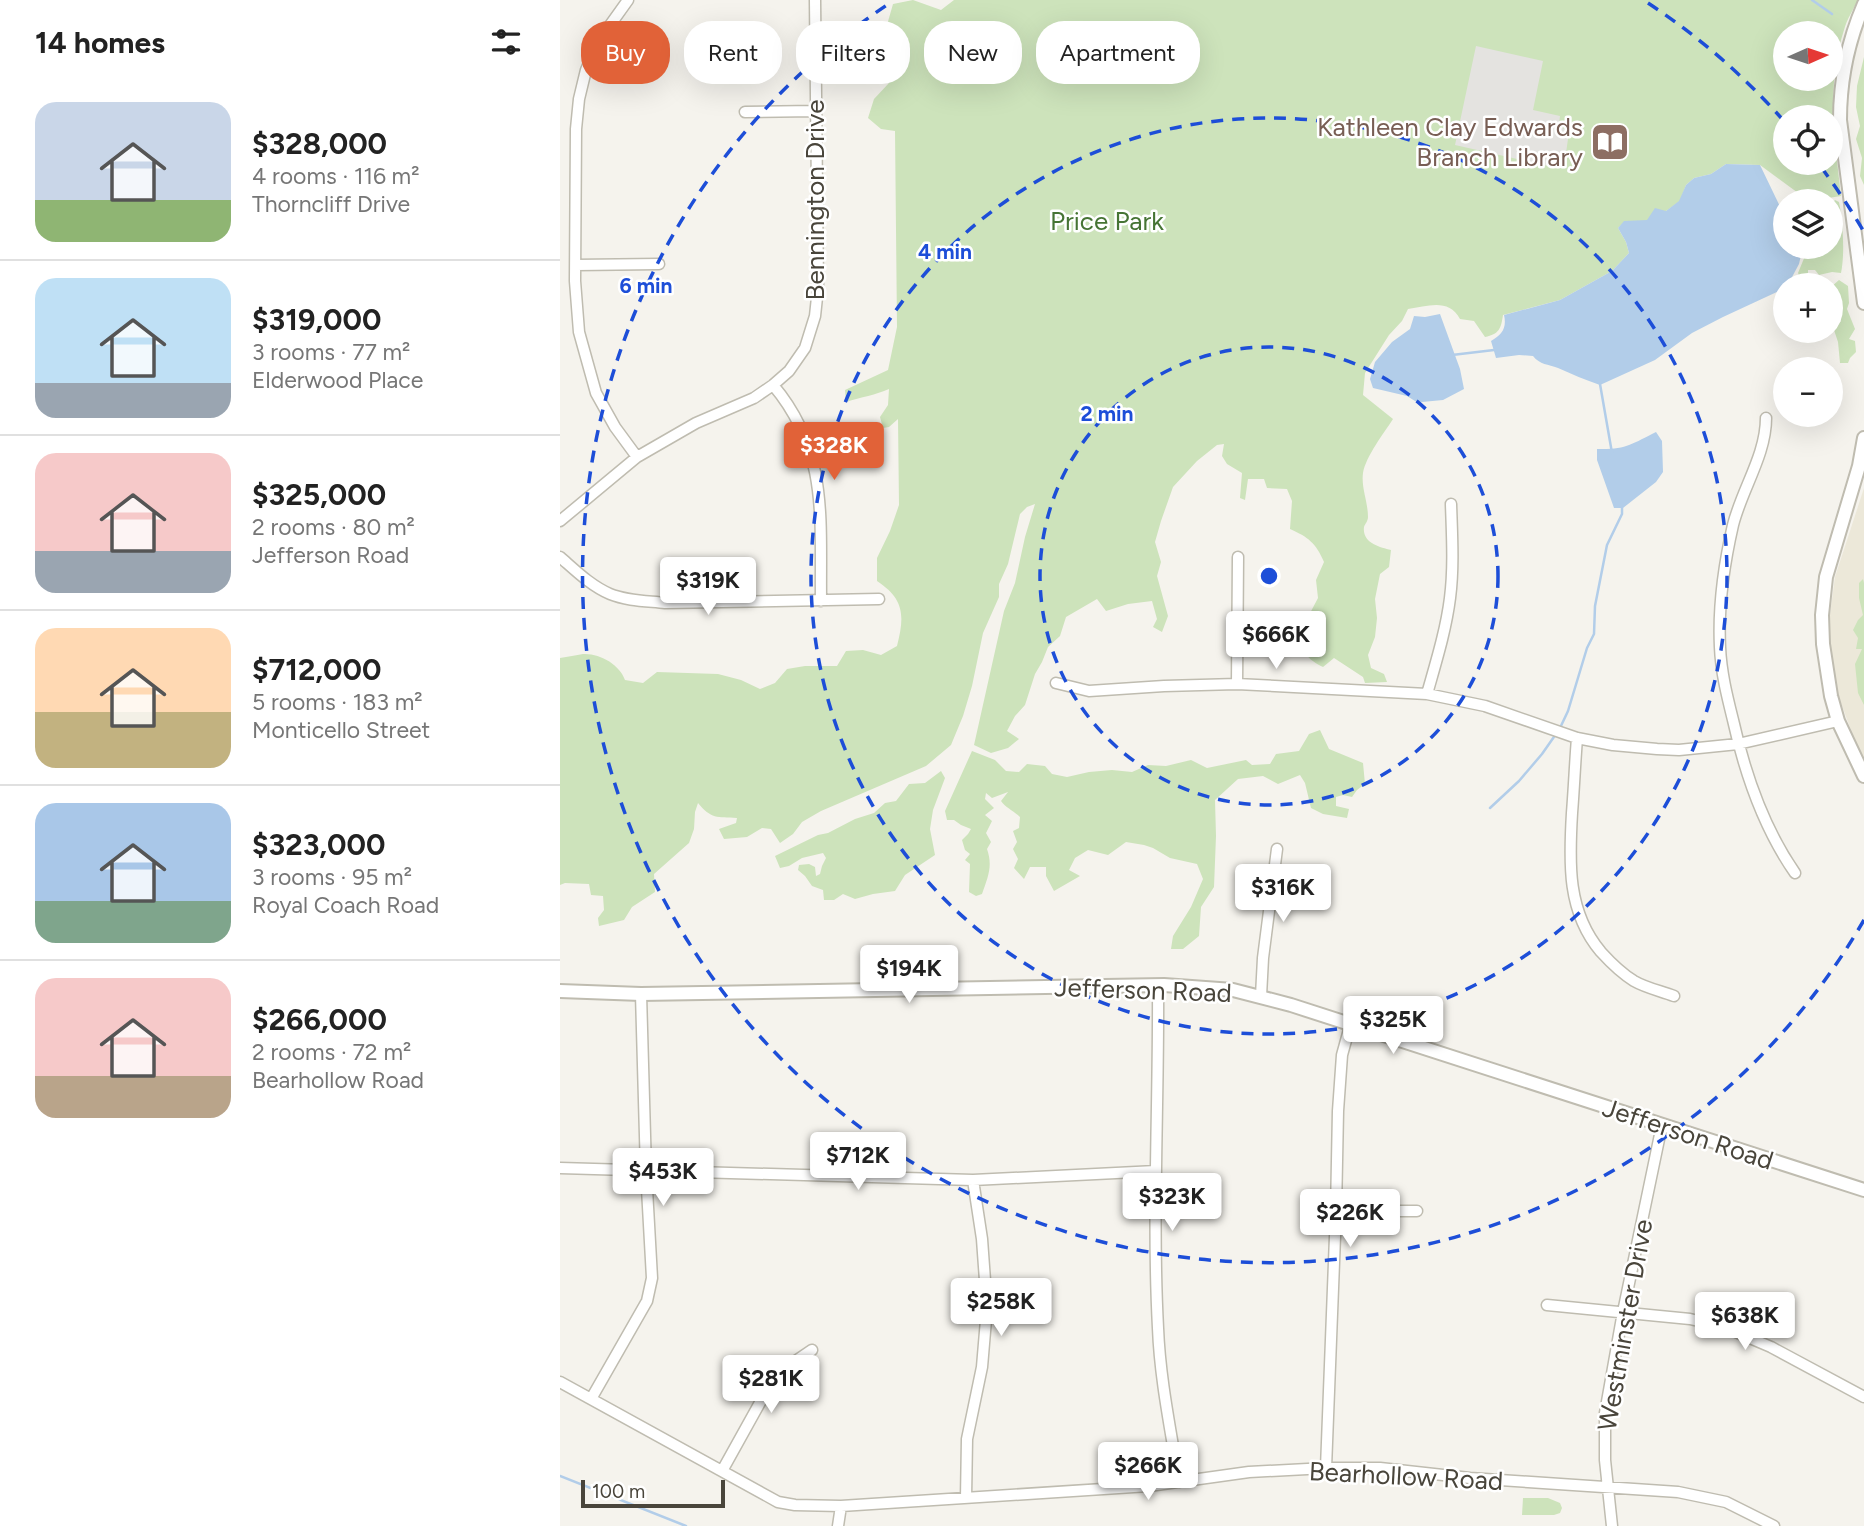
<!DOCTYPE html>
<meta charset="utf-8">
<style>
body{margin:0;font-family:Figtree,sans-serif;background:#f2f2f2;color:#222;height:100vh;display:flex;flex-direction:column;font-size:26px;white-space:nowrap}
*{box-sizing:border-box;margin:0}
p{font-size:23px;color:#767676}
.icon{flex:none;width:38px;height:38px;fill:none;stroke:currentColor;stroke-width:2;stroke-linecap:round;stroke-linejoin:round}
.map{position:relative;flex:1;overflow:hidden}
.sheet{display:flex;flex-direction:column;background:#fff;width:560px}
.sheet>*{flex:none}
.hud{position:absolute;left:21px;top:21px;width:665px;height:63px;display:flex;gap:14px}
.needle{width:46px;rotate:87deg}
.buttons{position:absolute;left:1213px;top:21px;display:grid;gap:14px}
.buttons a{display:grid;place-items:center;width:70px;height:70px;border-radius:50%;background:#fff;box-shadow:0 7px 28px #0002;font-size:35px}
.scale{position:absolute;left:21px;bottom:18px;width:144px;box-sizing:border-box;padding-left:7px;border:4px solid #49453b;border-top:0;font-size:19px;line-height:24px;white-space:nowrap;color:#49453b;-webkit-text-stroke:5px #fff;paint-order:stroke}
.price{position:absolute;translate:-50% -60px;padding:0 16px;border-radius:7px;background:#fff;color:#222;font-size:23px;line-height:46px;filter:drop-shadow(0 2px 4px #0008)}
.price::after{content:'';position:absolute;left:50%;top:42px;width:21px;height:16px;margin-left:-10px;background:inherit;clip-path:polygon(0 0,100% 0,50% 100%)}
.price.active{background:#e16238;color:#fff}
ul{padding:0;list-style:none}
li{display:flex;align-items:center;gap:21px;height:175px;padding:0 35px}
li+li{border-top:2px solid #e0e0e0}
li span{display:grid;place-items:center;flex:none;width:196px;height:140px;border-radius:21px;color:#555}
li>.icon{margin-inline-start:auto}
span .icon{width:84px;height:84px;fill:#fffc;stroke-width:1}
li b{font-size:30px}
h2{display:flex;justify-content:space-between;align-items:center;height:84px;padding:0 35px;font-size:30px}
.tag{padding:0 24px;border-radius:28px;background:#fff;box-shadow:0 7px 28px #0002;font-size:24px;line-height:63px}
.tag.active{background:#e16238;color:#fff}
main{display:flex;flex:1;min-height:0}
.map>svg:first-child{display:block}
.education{fill:#ece8d9}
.green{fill:#cde3bb;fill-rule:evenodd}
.parking{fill:#e4e3e0}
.water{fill:#b2cde9}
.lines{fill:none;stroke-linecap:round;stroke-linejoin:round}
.stream{stroke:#b2cde9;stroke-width:2.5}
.minor-casing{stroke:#bfbcb0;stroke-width:13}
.tertiary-casing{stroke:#bfbcb0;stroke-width:16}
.minor{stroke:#fff;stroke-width:10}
.tertiary{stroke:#fff;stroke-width:12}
.ring{fill:none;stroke:#1d4ed8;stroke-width:3.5;stroke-dasharray:12 9}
.labels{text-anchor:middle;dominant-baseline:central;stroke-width:5;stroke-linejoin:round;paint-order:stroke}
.education-label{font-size:26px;fill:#785e54;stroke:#fff;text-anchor:end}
.street-label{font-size:26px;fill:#49453b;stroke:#fff}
.park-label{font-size:26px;fill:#467434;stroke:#fff}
.centre{fill:#1d4ed8;stroke:#fff;stroke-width:3.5}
.ring-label{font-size:21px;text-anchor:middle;font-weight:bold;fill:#1d4ed8;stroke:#fff;stroke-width:5;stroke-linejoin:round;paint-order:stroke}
</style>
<main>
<section class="sheet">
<h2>14 homes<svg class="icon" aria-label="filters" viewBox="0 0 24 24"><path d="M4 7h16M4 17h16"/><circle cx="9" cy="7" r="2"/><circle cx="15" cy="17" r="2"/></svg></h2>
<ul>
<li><span style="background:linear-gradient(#c9d6e8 70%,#8fb573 0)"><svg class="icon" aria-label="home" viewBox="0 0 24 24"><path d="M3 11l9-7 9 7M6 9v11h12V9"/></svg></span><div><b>$328,000</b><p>4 rooms · 116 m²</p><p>Thorncliff Drive</p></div></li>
<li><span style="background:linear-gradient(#bfe0f5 75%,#9aa5b1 0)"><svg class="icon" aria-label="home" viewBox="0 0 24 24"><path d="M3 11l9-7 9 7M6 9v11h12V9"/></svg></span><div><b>$319,000</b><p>3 rooms · 77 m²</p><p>Elderwood Place</p></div></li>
<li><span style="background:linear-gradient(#f6c9c9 70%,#9aa5b1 0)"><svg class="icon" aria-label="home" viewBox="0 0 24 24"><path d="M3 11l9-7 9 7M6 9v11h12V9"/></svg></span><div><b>$325,000</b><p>2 rooms · 80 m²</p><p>Jefferson Road</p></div></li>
<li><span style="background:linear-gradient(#ffd9b3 60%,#c2b280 0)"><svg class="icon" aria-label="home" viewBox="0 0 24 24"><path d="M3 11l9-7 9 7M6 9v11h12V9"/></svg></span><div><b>$712,000</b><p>5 rooms · 183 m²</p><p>Monticello Street</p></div></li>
<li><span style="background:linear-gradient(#a9c7e8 70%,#7fa58c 0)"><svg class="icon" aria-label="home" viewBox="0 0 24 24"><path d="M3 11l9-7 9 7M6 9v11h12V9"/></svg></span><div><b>$323,000</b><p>3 rooms · 95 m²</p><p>Royal Coach Road</p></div></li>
<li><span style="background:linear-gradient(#f6c9c9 70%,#b9a48a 0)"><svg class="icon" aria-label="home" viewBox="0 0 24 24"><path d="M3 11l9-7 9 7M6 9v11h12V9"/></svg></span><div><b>$266,000</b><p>2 rooms · 72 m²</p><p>Bearhollow Road</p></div></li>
</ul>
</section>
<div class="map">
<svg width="1304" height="1526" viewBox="0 0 1304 1526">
<rect width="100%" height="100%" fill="#f5f3ed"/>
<path class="education" d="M1304 488V759L1295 741 1278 695 1270 643V614L1275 577Z"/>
<path class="green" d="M353 0 381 10 394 0H1298C1293 10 1287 19 1284 30 1266 84 1275 141 1281 196L1249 201 1200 165 1166 164 1151 174 1134 178 1126 185 1120 201 1106 211 1087 221 1064 222 1058 228 1066 242 1069 253 1052 271 1000 300 943 315C941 329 939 334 925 337L914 321 900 319C889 298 868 306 848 309L842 321 829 335 805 373 803 395 833 419C824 433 806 456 803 473 801 488 808 502 808 517 808 521 805 524 804 527 802 543 820 547 831 550L829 567 820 574 815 599 817 618 815 637 808 655 811 668 824 674 827 682 805 683 803 677 774 658 763 667C748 659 742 654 743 636L736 633 741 624 748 617 758 598 756 580 764 562C756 543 748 537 730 529L732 501 727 489 707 488 704 479H688L685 500 680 498 682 473 667 464 662 456 664 444 657 445 637 461 613 487 601 521 595 542 601 562 597 576 608 616 602 632 593 627 597 619 592 601 568 604 546 611 537 599 506 617 500 636 488 647 482 662 475 674 465 705 455 716 447 731 459 739 448 748 431 753 414 745 444 611 455 583 465 537 475 504 467 507 460 514 448 564 439 584V597L423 633 412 686 403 716 391 745 366 766 261 811 242 822 233 834 220 843 211 829 202 828 187 837 164 839 159 829 176 823 177 818C157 817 151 819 138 803L135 812 134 829 129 843 94 874 95 892 72 907 64 920 39 926 38 918 44 910 43 896 31 895 29 884 5 883 0 885V658C8 657 16 655 23 654 40 653 60 665 65 680L83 683 97 672 158 674 181 680 200 689 215 683 227 669 245 666H277L286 651 303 650 321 655 337 646C345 615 344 599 317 581V558L330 531 339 505 338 419 329 427 323 428 320 417 328 405 329 389C316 395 301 397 286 402L285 390 328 370 337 327 335 131 321 129 308 118 314 99 329 83 327 25 333 4ZM1225 33H1270V79H1225ZM1225 117H1270V163H1225Z
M1304 57V185L1300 176 1302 158 1296 139 1300 126 1296 107 1297 86Z
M1275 200 1279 202C1283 222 1285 254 1281 273L1272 272 1259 275 1255 270H1248V283L1251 285H1241L1242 282 1238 273 1245 256 1243 247H1270L1271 205Z
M1279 280 1288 286 1289 303 1287 309 1295 329 1289 339 1295 341 1296 352 1290 358 1288 363H1280L1278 342 1274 330 1281 321 1274 313 1271 287Z
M1303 579 1304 583V705L1298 693 1295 664 1302 649H1296L1298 638 1293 630 1298 620 1303 615 1299 598V583Z
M760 730 769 749 803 763 805 784 797 790 792 797 783 795 776 797V806L789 809 787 818 763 814 751 808 745 783 740 775 718 784 703 776 678 779 655 800 656 836 654 887 641 907 639 936 623 949H611L613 936 631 907 643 879 637 864 610 858 593 848 584 845 566 842 548 855 528 850 515 858 509 870 520 876 494 891 486 876V867H470L464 879 454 868 458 859 453 849 457 842 453 831 459 828 460 817C454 811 446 808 441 801L448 792 432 798 426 793 425 799 434 808 425 815 432 821 426 833 431 842 427 849C433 866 428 877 422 894L416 896 409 892 410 864 405 860 410 854 405 850 402 840 408 834 411 829 401 825 394 820H387L385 811 412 751 435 760 446 771 459 772 467 764 485 766 492 774 507 777 529 772 552 770 572 772 588 765 606 766 631 760 647 768 686 760 692 765 710 764 716 754 739 751 749 734Z
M381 771 385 778 373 810 370 829 375 855 345 875 335 891 313 894 295 899 283 894 274 900H264L263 890 252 886 245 876 238 870 239 865 249 864 255 867 256 876 260 874 262 866 266 858 263 853 242 858 229 866 220 868 215 856 258 835 268 833 295 819 314 813 325 803 336 801 349 784 365 783Z
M963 1498H988L1000 1503 1002 1508 1000 1513 994 1515H962Z"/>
<path class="parking" d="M916 46 983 61 973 110 1000 116 999 124 1006 131 1008 139 1006 153 1002 160 988 166 895 145Z"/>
<path class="water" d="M1166 164 1200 165 1225 217V247H1240L1242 251 1239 264 1231 279 1219 291 1163 317 1132 333 1095 360 1040 385C1025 380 1012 374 998 368 988 364 980 365 973 356L959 355 936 358 931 341C942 335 947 328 944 315L1000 300 1052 271 1069 253 1066 242 1058 228 1064 221 1087 220 1095 208 1106 211 1119 201 1126 185 1134 178 1151 174Z
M880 314 900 369 904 389 883 400 862 402 855 401 847 396 813 388 810 379 815 362 832 342 850 329 854 316 865 317Z
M1096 432 1102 441 1103 472 1096 482 1063 508H1054L1037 460V449C1065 450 1072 444 1096 432Z"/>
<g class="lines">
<path class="stream" d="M1252 0 1272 14
M1253 201 1263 195
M892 355 934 350
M1040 384 1052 453
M1000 728 1008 711 1027 648 1034 634 1035 606 1047 545 1062 514V508
M930 808 959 781 982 754 996 734
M0 1476 126 1526"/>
<defs>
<path id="minor" d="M68 0 38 42 26 70 19 99 16 129 15 281 19 332 36 393 55 427 77 457
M185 112 255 111
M16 265 99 264
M213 385C269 451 260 520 261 601
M1206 418C1206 455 1182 489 1173 525 1164 564 1158 606 1160 647 1161 672 1167 696 1173 720 1185 774 1203 827 1235 873
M0 521 77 457 136 423 194 398 213 385 229 371 245 348 255 316 258 288 255 0
M0 557C15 570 31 586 50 594 67 601 87 601 105 603L319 599
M496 683 529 691 604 686 677 684 867 694 925 706 1017 738 1053 745 1097 749 1119 750 1178 744 1278 721
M677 684 678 557
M867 694C876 662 886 630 890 598 894 567 892 535 891 504
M1017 738C1015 763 1014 788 1012 813 1009 863 1007 912 1041 952 1051 963 1061 973 1074 981 1086 988 1101 991 1114 996
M598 986C599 1100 592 1214 598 1328 600 1380 611 1431 619 1482
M701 996 703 958 717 849
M0 1168 413 1180 596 1171
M776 1211H857
M987 1305 1130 1319 1164 1327 1211 1347 1304 1397
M0 1382 218 1502 235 1505 281 1506 589 1486 689 1472 766 1468H820L910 1478 1118 1492 1166 1502 1214 1526
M31 1399 87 1301 92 1278 86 1171 81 994
M766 1468 776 1211 778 1111 782 1055 790 1026
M162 1471 207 1390 224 1369 252 1350
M406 1498 407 1439 422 1367 427 1308 422 1239 413 1180
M278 1526 281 1506
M1052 1526 1045 1460V1413L1063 1312 1102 1125"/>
<path id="tertiary" d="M1304 4C1288 41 1280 79 1280 120L1304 303
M1304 438 1299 466 1266 577 1262 615 1263 644 1271 696 1278 721 1304 776
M0 991 81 994 604 985 673 990 731 1005 1304 1190"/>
</defs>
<use href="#minor" class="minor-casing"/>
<use href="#tertiary" class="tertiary-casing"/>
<use href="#minor" class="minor"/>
<use href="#tertiary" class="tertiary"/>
</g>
<g class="ring">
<circle cx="709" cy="576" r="229"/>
<circle cx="709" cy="576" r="458"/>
<path d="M1304 920A687 687 0 1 1 330 3M1088 3A687 687 0 0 1 1224 121M1261 167A687 687 0 0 1 1304 232"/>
</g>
<defs>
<symbol id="library-square" viewBox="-11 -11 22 22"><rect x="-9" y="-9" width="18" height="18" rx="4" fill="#8d6e63" stroke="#fff"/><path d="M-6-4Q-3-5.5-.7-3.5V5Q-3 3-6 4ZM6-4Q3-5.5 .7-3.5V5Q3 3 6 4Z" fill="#fff"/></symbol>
</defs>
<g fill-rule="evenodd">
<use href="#library-square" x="1028" y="120" width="44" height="44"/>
</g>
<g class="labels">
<g class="education-label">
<text x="1023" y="127">Kathleen Clay Edwards<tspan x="1023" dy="30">Branch Library</tspan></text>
</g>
<g class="street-label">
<text transform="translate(255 200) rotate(-90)">Bennington Drive</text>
<text transform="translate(583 990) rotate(2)">Jefferson Road</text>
<text transform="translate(1128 1134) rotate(18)">Jefferson Road</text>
<text transform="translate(1065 1325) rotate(-80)">Westminster Drive</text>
<text transform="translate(846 1476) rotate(3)">Bearhollow Road</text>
</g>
<g class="park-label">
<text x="547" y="221">Price Park</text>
</g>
</g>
<circle cx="709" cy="576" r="10" class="centre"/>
<g class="ring-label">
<text x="385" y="259">4 min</text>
<text x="86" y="293">6 min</text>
<text x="547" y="421">2 min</text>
</g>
</svg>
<div class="buttons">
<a><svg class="needle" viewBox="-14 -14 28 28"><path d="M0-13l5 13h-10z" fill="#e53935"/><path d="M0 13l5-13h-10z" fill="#767676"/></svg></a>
<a><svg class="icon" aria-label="locate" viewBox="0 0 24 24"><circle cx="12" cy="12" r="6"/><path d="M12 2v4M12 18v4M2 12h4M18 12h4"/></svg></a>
<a><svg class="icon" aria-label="layers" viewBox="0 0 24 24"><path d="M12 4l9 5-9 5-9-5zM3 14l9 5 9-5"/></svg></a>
<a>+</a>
<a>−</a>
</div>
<div class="scale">100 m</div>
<b class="price active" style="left:274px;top:482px">$328K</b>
<b class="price" style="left:148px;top:617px">$319K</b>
<b class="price" style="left:716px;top:671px">$666K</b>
<b class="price" style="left:723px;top:924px">$316K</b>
<b class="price" style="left:349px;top:1005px">$194K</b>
<b class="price" style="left:833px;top:1056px">$325K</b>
<b class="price" style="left:298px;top:1192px">$712K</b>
<b class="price" style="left:103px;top:1208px">$453K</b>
<b class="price" style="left:612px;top:1233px">$323K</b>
<b class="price" style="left:790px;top:1249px">$226K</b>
<b class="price" style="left:441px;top:1338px">$258K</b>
<b class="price" style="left:1185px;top:1352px">$638K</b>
<b class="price" style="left:211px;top:1415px">$281K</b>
<b class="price" style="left:588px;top:1502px">$266K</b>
<div class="hud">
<a class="tag active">Buy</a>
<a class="tag">Rent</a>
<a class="tag">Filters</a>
<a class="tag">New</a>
<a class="tag">Apartment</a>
</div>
</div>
</main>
